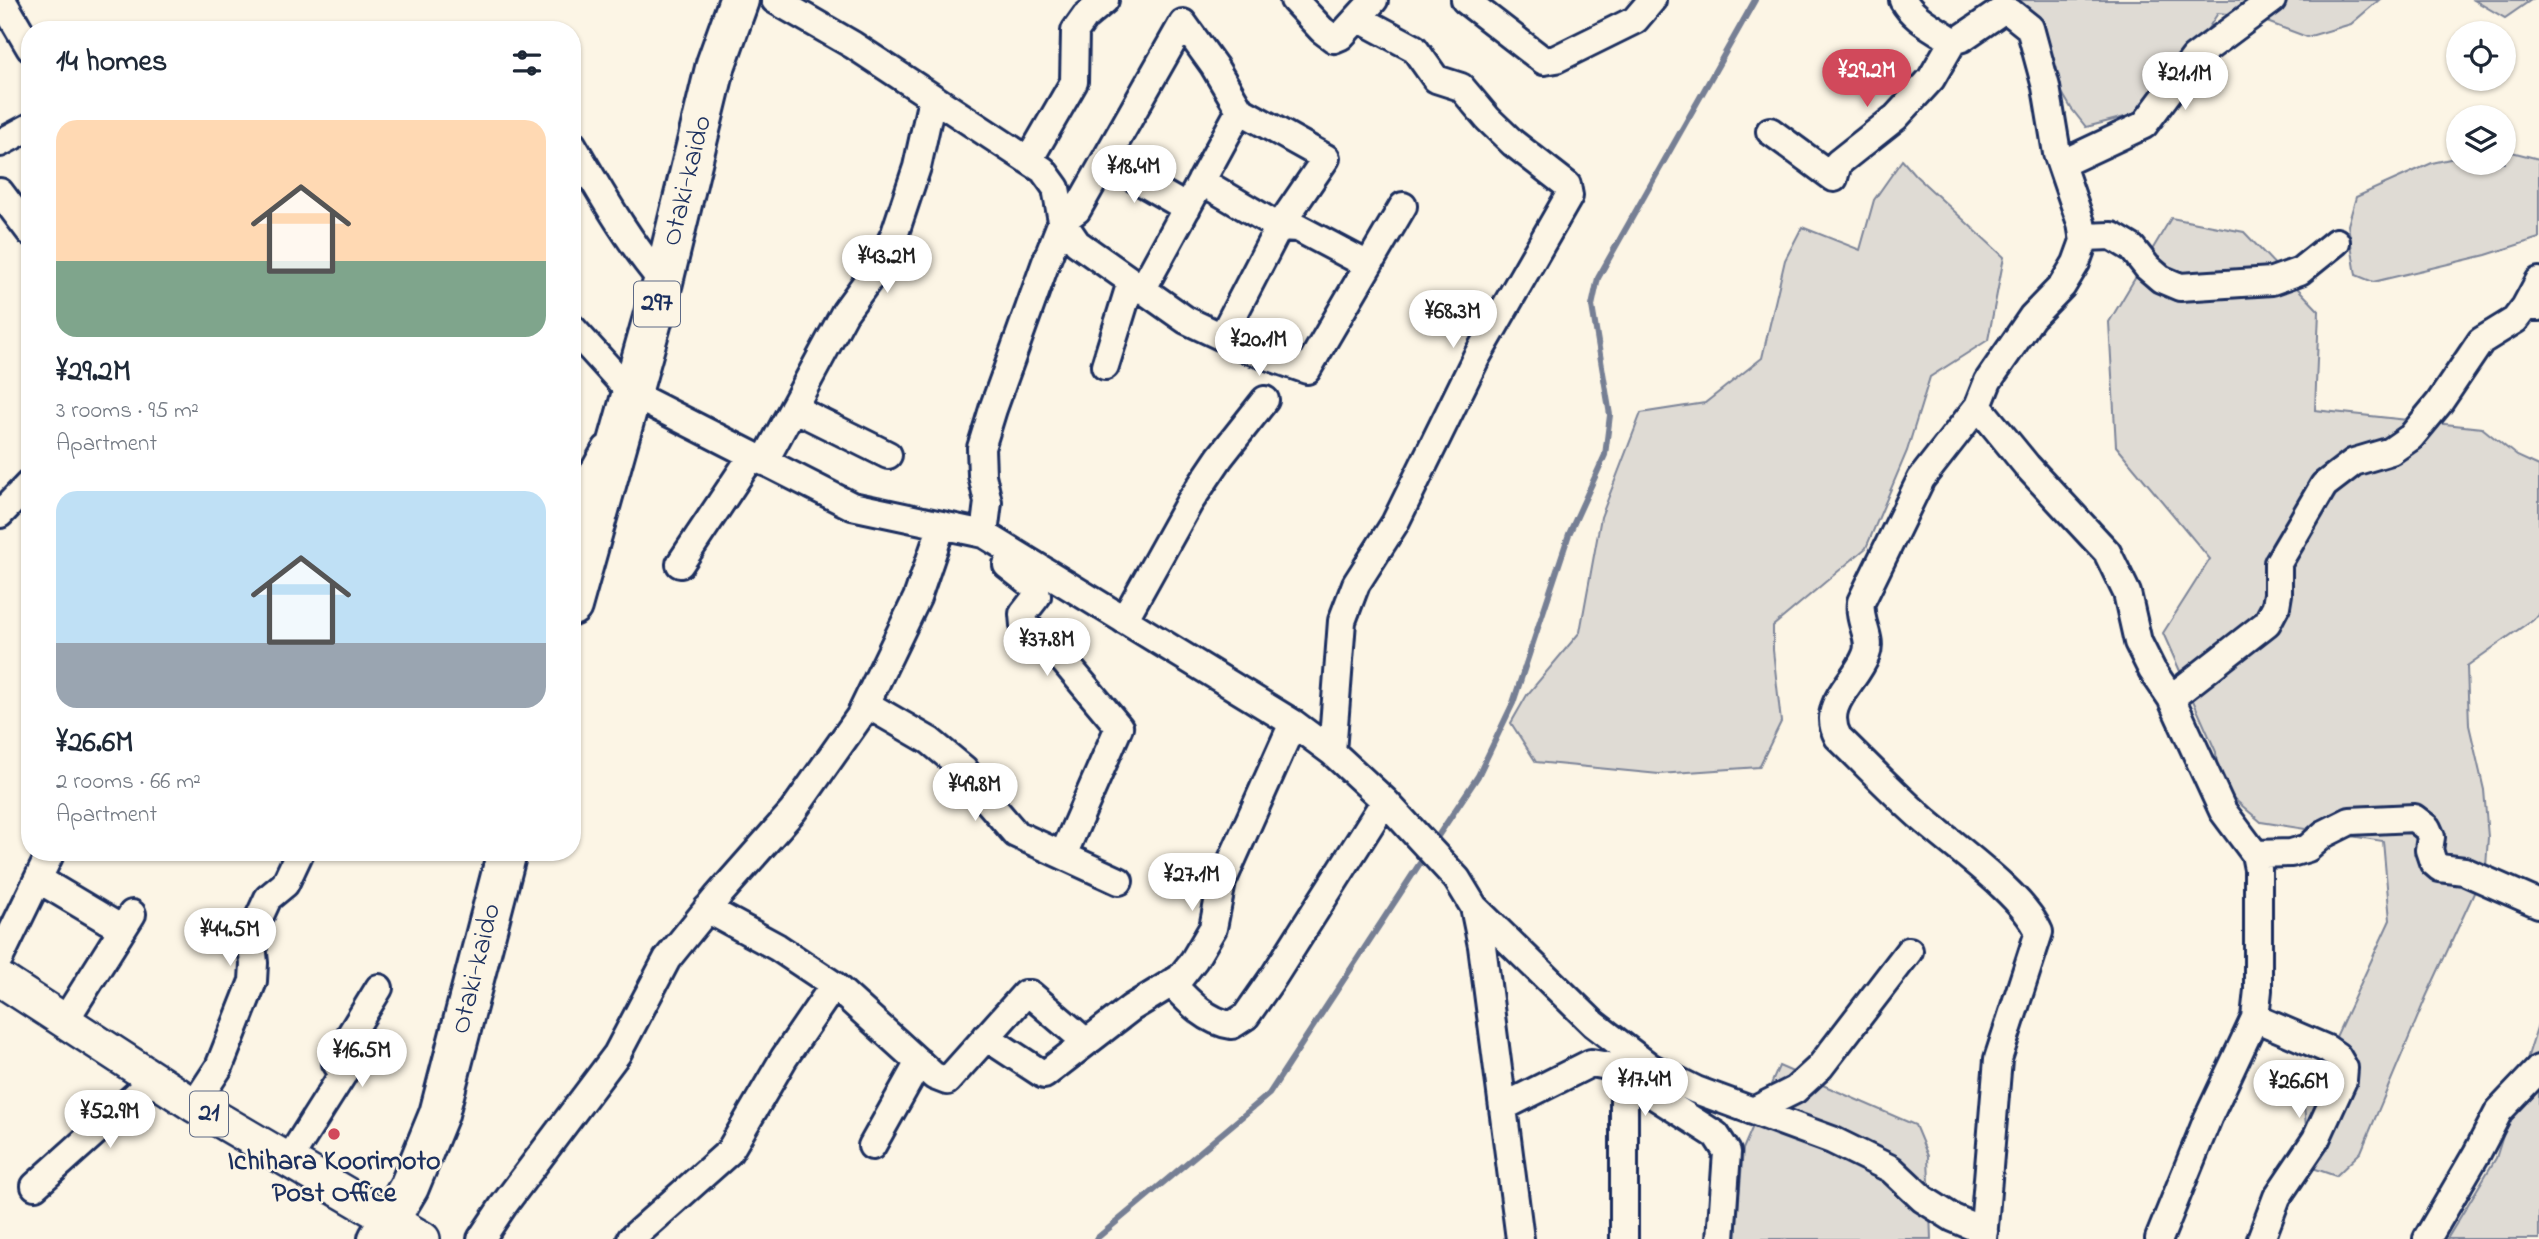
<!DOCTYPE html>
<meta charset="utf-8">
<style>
body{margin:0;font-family:"Indie Flower",sans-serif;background:#f2f2f3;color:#1f2937;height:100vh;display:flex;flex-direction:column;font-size:26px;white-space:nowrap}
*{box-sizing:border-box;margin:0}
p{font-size:23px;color:#747a83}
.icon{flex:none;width:38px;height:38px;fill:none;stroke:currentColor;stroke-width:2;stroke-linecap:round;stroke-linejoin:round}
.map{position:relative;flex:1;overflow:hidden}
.side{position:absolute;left:21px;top:21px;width:560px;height:840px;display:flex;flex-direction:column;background:#fff;border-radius:28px;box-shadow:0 2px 5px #0004}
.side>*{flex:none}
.controls{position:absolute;left:2446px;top:21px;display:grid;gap:14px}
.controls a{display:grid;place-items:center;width:70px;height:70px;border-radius:50%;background:#fff;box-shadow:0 2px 5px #0004;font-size:35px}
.price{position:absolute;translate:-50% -60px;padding:0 16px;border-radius:24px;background:#fff;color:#222;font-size:23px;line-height:46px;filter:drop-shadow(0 2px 4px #0008)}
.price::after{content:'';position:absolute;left:50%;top:42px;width:21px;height:16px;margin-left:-10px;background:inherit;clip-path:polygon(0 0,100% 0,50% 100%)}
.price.current{background:#d1495b;color:#fff}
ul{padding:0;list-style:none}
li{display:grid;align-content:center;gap:14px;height:371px;padding:0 35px}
li span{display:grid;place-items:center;height:217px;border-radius:21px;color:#555}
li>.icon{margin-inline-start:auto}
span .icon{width:126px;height:126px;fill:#fffc;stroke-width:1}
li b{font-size:30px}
h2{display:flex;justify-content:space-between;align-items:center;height:84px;padding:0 35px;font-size:30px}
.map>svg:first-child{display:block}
.green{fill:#dfdbd4;stroke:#7d8599;stroke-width:2}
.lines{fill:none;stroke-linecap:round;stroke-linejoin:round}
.stream{stroke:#767f94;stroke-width:6}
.minor-casing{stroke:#1b2f5e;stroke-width:32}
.major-casing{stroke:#1b2f5e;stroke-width:38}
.highway-casing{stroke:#1b2f5e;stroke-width:44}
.minor{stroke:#fcf5e5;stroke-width:26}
.major{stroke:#fcf5e5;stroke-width:33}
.highway{stroke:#fcf5e5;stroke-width:38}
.poi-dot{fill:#d1495b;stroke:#fcf5e5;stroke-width:2.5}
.labels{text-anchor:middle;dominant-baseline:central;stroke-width:5;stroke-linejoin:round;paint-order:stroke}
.shield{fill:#fcf5e5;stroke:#5e6a86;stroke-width:2}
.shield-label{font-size:26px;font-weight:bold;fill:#1b2f5e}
.street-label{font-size:28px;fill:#1b2f5e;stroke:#fcf5e5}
.poi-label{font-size:28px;font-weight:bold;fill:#1b2f5e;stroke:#fcf5e5}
</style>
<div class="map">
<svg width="2539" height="1239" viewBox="0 0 2539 1239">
<rect width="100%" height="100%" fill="#fcf5e5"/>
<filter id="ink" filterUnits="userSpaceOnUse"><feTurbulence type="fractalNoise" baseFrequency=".0143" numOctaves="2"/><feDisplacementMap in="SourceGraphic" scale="14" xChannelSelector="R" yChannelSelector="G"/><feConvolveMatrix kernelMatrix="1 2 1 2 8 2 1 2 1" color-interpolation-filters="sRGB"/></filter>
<g filter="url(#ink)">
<path class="green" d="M2008 0H2379L2351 24 2307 37 2251 16 2218 13 2175 80 2144 112 2086 127 2071 108Z
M2474 0H2531L2505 18Z
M2504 150 2539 159V238L2486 255 2373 282 2356 275 2348 225 2356 197 2432 163 2459 157V163H2504Z
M1902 160 1915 175 2004 257 1988 340 1930 377 1907 451 1866 548 1773 626V650L1781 722 1759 767 1659 774 1536 762 1511 723 1527 695 1580 632 1601 517 1641 413 1705 403 1762 358 1785 260 1802 227 1860 250 1874 200Z
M2171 218 2244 232 2319 311 2315 410 2482 428 2517 456 2539 466V615L2467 666 2469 725 2484 790 2488 837 2486 867 2426 997 2361 1152 2336 1176 2310 1167 2304 1106 2390 920 2383 841 2261 822 2218 785 2216 752 2163 633 2210 559 2116 446 2109 322Z
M2539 1021V1239H2447L2496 1158Z
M1779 1066 1915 1125 1928 1156 1931 1239H1736L1743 1149Z"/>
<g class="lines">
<path class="stream" d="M1434 842 1478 776 1513 703 1569 534 1605 455 1610 415 1592 306 1598 278 1755 0
M1096 1239 1269 1094 1426 854"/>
<defs>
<path id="minor" d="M2 0 30 48
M775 0 853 45 1043 170 1056 188 1062 221 1077 243 1186 320 1250 350 1307 370 1403 206
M1294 0 1322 30 1334 39 1341 36 1374 0
M1465 0 1544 61 1556 59 1635 20 1652 0
M1903 0C1914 20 1935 28 1953 41L1962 38 2000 12H2010L2030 28 2046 87 2057 153 2081 223 2084 241 2076 263 2062 286 2032 317 1988 381 1978 406 1921 479 1861 602C1858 623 1873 638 1866 655 1855 684 1820 704 1838 737 1867 765 1894 794 1924 820 1956 848 2023 895 2039 932L1998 1059 1983 1239
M1770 131 1834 178 1838 163 1896 117 1931 79 1953 41
M0 143 30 127
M572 144C600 191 627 240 663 282
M1029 160 1074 82 1075 31 1085 17 1105 0
M1105 161 1187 208
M2061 164 2144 125 2194 58 2272 0
M1201 181 1279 227 1298 228 1368 265
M0 192 30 232
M2084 237 2112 236 2132 248 2147 267 2161 279 2180 287 2272 281 2300 271 2336 242
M1142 290 1240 110
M2525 307 2539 281
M572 328 632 394 852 506 984 534 1293 723 1332 752 1385 801 1457 879 1474 907 1482 946 1520 1239
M1105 366 1131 282
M1978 406 2027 466 2107 552 2127 593 2138 642 2152 670 2171 698 2223 811 2255 854 2258 869V990L2255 1018 2208 1118 2159 1239
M793 408 888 455
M764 462 845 312 880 264 895 233 917 167 932 99
M572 510 606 449
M0 514 30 483
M984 534 988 502 982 475 981 448 993 409 1046 262 1062 221 1077 210 1183 23 1214 66 1240 110 1326 158 1279 227 1222 337
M680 564 752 456
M1007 565 1035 587 1037 596 1023 614 1024 625 1048 642 1119 727 1063 855
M1124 620 1189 503 1220 457 1265 400
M2171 698 2267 623 2276 606 2278 594V563L2324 485 2354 462 2391 451 2411 437 2439 403 2481 341 2515 320 2525 307H2539
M866 704 930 741 964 769 979 791 1016 834 1119 881
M1332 752 1342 621 1356 584 1395 523 1476 358 1569 196 1567 185 1513 143 1488 119 1461 87 1436 79 1414 48 1358 18
M2255 854 2291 853 2308 848 2324 834 2350 821 2414 818 2427 828 2431 837 2429 850 2433 862 2440 868 2464 871 2539 904
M38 879 122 929
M1474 907 1594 1024 1650 1067 1696 1090 1832 1140 1891 1169 1923 1199 1953 1218 1984 1231
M707 909 777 947 834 985 934 1076 947 1081 1025 994H1030L1086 1042
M0 957 51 852
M1171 983C1188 1001 1207 1022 1232 1025L1246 1016 1274 976 1385 801
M2255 1018 2327 1049 2337 1056 2344 1068 2343 1080 2316 1139 2277 1197 2261 1239
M64 1022 132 914
M986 1037 1044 1075 1131 1008 1180 978 1194 960 1213 928 1222 882 1293 723
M194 1105 219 1067 253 981 254 963 251 935 268 898 285 884 300 852
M1503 1107 1591 1063 1608 1066 1716 1135 1727 1152 1721 1239
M1753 1111 1795 1090 1820 1067 1909 951
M872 1146 919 1062
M288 1161 343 1074 336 1063 338 1055 379 988
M35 1186 154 1079
M481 1239 503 1206 617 1054 667 959 718 896 793 811 860 716 917 598 942 525
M631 1239 729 1152 784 1058 834 985
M1624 1239V1076
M2427 1239 2477 1153 2499 1111 2539 1069"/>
<path id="major" d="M0 979 194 1105 423 1239"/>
<path id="highway" d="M572 606 663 282 716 64 739 0
M378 1239 409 1187 439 1114 507 852"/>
</defs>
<use href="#minor" class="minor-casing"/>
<use href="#major" class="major-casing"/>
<use href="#highway" class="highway-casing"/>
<use href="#minor" class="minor"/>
<use href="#major" class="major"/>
<use href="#highway" class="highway"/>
</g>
</g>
<circle class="poi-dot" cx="334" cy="1134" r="7"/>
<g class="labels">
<g class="shield">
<rect x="634" y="281.5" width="46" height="45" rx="5"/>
<rect x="190" y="1091.5" width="38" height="45" rx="5"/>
</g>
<g class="shield-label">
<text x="657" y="304">297</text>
<text x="209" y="1114">21</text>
</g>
<g class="street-label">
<text transform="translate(688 181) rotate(-76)">Otaki-kaido</text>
<text transform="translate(477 969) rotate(-76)">Otaki-kaido</text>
</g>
<g class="poi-label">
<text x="334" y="1162">Ichihara Koorimoto<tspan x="334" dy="32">Post Office</tspan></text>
</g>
</g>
</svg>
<div class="controls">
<a><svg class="icon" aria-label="locate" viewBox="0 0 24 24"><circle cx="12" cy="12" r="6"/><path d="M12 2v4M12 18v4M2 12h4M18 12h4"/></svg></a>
<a><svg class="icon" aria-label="layers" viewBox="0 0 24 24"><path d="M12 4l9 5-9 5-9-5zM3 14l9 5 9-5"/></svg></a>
</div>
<b class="price current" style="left:1867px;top:109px">¥29.2M</b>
<b class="price" style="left:2185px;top:112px">¥21.1M</b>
<b class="price" style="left:1134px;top:205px">¥18.4M</b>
<b class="price" style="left:887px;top:295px">¥43.2M</b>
<b class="price" style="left:1453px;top:350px">¥68.3M</b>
<b class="price" style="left:1259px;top:378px">¥20.1M</b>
<b class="price" style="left:1047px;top:678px">¥37.8M</b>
<b class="price" style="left:975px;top:823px">¥49.8M</b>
<b class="price" style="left:1192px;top:913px">¥27.1M</b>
<b class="price" style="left:230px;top:968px">¥44.5M</b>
<b class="price" style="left:362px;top:1089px">¥16.5M</b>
<b class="price" style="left:1645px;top:1118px">¥17.4M</b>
<b class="price" style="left:2299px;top:1120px">¥26.6M</b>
<b class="price" style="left:110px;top:1150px">¥52.9M</b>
<section class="side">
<h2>14 homes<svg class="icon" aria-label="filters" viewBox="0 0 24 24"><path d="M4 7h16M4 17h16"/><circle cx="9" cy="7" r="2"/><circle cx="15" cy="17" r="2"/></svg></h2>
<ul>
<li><span style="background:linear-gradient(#ffd9b3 65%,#7fa58c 0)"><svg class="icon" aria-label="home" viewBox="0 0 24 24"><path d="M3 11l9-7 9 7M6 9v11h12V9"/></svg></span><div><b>¥29.2M</b><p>3 rooms · 95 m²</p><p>Apartment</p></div></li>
<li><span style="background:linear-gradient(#bfe0f5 70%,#9aa5b1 0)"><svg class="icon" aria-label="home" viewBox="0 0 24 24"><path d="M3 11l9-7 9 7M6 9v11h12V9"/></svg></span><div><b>¥26.6M</b><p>2 rooms · 66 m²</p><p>Apartment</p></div></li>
</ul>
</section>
</div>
